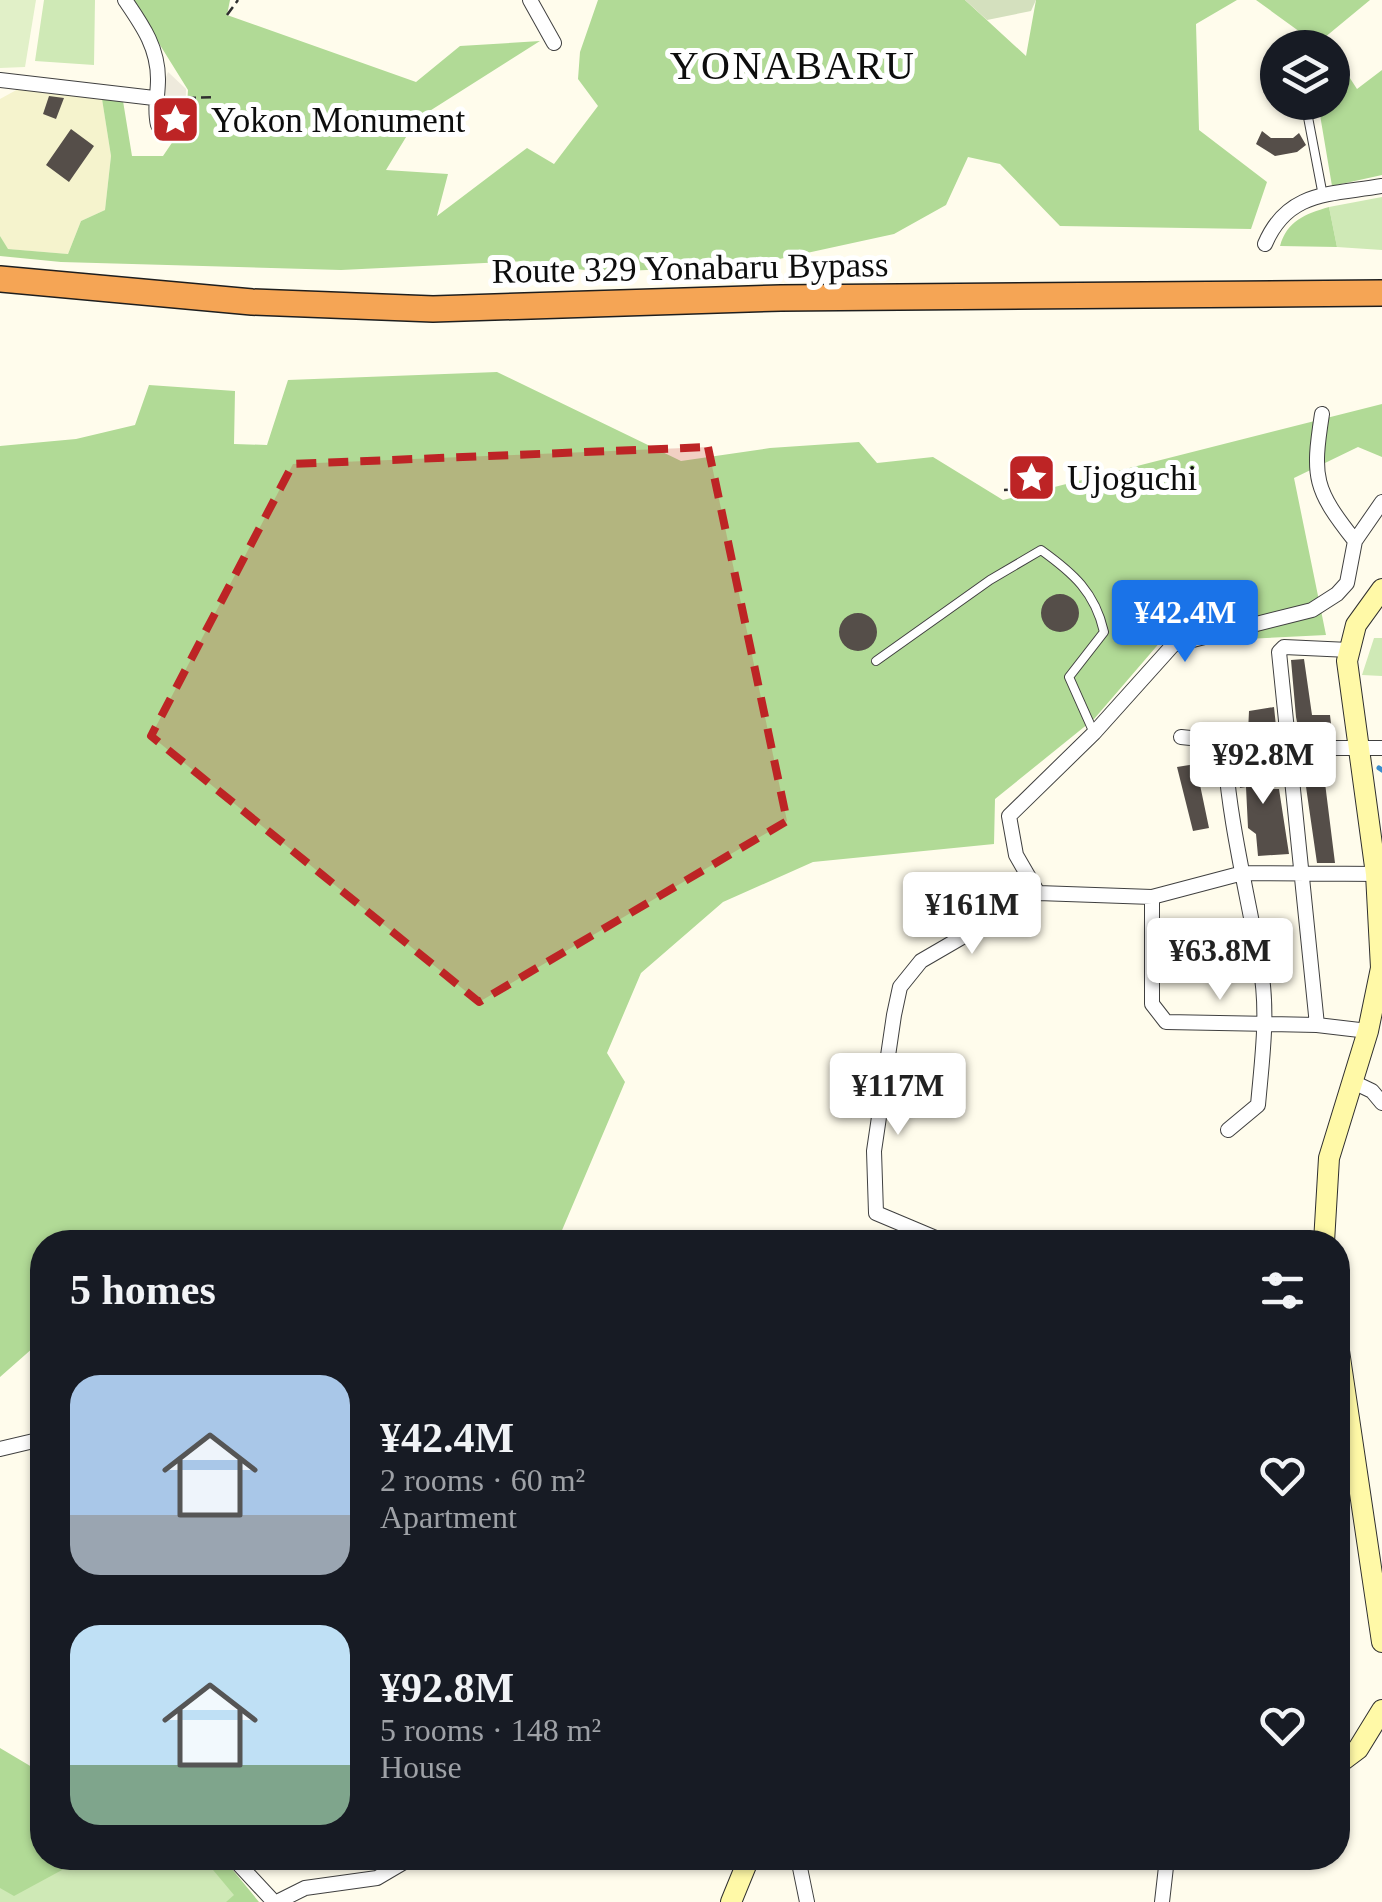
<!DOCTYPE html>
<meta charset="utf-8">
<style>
body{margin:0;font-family:Georgia,serif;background:#20242c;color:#f1f3f6;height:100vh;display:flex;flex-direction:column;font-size:38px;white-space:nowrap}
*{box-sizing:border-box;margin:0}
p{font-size:32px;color:#9ea1a6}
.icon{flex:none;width:55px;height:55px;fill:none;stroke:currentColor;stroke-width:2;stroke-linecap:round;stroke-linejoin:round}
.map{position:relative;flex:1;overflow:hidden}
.sheet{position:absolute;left:30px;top:1230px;width:1320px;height:640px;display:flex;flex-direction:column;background:#171b24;border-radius:40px;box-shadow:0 2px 8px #0004}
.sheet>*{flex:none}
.tools{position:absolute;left:1260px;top:30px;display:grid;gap:20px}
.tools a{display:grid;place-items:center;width:90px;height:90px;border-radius:50%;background:#171b24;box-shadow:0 2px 8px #0004;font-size:50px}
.price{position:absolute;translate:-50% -85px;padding:0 22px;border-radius:10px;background:#fff;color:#222;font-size:32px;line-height:65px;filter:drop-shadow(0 2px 5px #0008)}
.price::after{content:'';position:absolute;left:50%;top:60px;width:30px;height:22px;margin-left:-15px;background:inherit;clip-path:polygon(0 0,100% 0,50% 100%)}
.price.current{background:#1a73e8;color:#fff}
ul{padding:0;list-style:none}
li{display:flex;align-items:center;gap:30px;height:250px;padding:0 40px}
li span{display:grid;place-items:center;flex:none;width:280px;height:200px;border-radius:30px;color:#555}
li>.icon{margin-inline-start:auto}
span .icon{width:120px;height:120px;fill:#fffc;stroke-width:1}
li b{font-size:42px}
h2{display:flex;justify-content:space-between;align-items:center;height:120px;padding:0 40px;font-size:42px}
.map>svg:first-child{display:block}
.farmland{fill:#f5f3cd}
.green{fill:#cfe9b6}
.forest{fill:#b1da96}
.cemetery{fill:#d4e0be}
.pitch{fill:#e1f0c8}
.plaza{fill:#eeeadc}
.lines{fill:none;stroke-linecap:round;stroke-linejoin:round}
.stream{stroke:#388ccd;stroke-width:5}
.building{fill:#554e49}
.lane-casing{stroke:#404040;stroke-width:10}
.street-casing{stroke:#404040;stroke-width:16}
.secondary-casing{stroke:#2f2f2f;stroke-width:22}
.highway-casing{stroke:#1e1e1e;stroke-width:28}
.path{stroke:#2f2f2f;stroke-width:2.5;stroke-dasharray:10 5;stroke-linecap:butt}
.lane{stroke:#fff;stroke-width:8}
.street{stroke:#fff;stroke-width:14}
.secondary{stroke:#fff9a7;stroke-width:20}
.highway{stroke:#f5a555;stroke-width:25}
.marked{fill:#bd2425;fill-opacity:0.2;stroke:#bd2425;stroke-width:8;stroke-dasharray:20 12;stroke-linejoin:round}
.labels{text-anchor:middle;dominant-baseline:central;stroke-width:10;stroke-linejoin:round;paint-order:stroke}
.poi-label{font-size:35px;fill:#0d0d0d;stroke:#fff;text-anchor:start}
.street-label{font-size:35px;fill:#0d0d0d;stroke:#fff}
.quarter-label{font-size:40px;letter-spacing:2.5px;fill:#0d0d0d;stroke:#fff}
</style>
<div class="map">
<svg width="1382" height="1902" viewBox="0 0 1382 1902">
<rect width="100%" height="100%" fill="#fffcec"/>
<path class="farmland" d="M20 88 102 99 111 156 105 210 81 221 68 254 7 249 0 236V99Z"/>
<path class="green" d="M44 0H95L94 65 35 61Z
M1382 197V250L1337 247 1329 207Z
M1374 638H1382V676L1362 675Z
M0 1858H220L252 1902H0Z"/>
<path class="forest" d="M132 0H230L227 15 416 82 460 46 540 41 417 119 386 170 448 174 437 216 527 148 554 164 598 106 578 79 580 52 598 0H965L1026 56 1036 0H1237L1196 24 1199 130 1267 182 1251 229 1060 226 1000 164 968 157 946 205 894 234 747 266 597 272 527 261 341 270 61 262 0 256V236L8 249 68 254 81 221 105 210 111 156 102 99 123 101 132 156H163L186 122 188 90Z
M1256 0H1370L1324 38 1330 47 1309 48 1307 37Z
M1333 52 1357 89 1382 70V175L1332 186 1318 103 1332 102Z
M1329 207 1337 247 1280 246C1287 221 1305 214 1329 207Z
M497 372 681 461 770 448 859 442 877 463 933 457 1003 500 1382 404V457L1358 447 1294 478 1326 635 1245 639 1168 633 1094 719 995 799 994 844 813 862 723 902 641 973 607 1053 625 1082 557 1242H42V1340L0 1377V446L76 439 135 425 149 385 235 391 234 444 267 445 288 380Z
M0 1748 42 1773V1858H69L62 1870 14 1896 0 1888Z
M203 1858H223L259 1902H226L234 1895Z"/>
<path class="cemetery" d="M965 0H1036L1031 11 987 20Z"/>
<path class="pitch" d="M0 0H36L25 67 0 68Z"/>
<path class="plaza" d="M168 72 186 89 185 121 171 128 159 96Z"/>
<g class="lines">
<path class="stream" d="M1379 768 1382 770"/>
</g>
<path class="building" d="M49 96 64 98 56 119 43 114Z
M71 129 94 146 69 182 46 165Z
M1262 131 1271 138H1293L1299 133 1306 145 1297 152 1275 156 1256 144Z
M1041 613a19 19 0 1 1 38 0a19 19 0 1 1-38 0Z
M839 632a19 19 0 1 1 38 0a19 19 0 1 1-38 0Z
M1304 659 1312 715H1330L1332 732 1315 733 1314 737H1300L1296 717 1291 660Z
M1274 707 1277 736 1248 732 1249 711Z
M1252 755 1271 757 1272 767 1265 768 1267 789H1279L1289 854 1258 856 1256 834 1248 828 1246 787 1240 788 1236 761 1251 759Z
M1302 759H1322L1335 863H1317Z
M1214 761 1216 777 1199 780 1209 828 1193 831 1177 767Z"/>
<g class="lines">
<defs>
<path id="lane" d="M1307 112 1323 196
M876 661 990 580 1041 550C1073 573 1095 592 1104 632L1069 677 1094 733"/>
<path id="street" d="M125 0C142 25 158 47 158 79 158 96 154 108 158 125
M530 0 554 43
M0 80 154 98
M1265 244C1288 190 1331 195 1382 186
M1322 414C1312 478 1314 489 1355 541
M1181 737 1286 748H1382
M1224 742C1228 818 1247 891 1260 965 1269 1011 1262 1059 1258 1105L1228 1130
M1038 893 1016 855 1009 816 1094 733 1173 645 1312 610 1337 594 1347 583 1355 541 1382 502
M1152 897V1004L1166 1022 1317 1025 1368 1031
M1317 1025 1279 652 1284 647 1349 650
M1351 1081 1372 1091 1382 1103
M945 1242 876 1213 874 1151 894 1015 900 987 921 961 1038 893 1152 897 1243 873 1382 874
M0 1449 42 1439
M233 1858 274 1902
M798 1858 807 1902
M277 1902 305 1888 377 1878 411 1858
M1162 1902 1167 1858"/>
<path id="secondary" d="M1324 1242 1329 1158 1368 1031 1381 968 1376 874 1347 661 1356 625 1382 589
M1338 1344 1382 1642
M1338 1764 1358 1749 1382 1710
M731 1902 749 1858"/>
<path id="highway" d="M0 279 252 302 433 309 781 298 1382 293"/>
</defs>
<use href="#lane" class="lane-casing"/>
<use href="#street" class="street-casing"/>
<use href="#secondary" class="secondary-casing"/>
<use href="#highway" class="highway-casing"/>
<path class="path" d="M227 15 238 0
M186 98 216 97
M1004 490 1025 489 1047 477"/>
<use href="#lane" class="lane"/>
<use href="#street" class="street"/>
<use href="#secondary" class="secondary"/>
<use href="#highway" class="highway"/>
</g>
<path class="marked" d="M708 447 787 821 479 1002 151 736 293 464Z"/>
<defs>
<symbol id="sight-square" viewBox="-11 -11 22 22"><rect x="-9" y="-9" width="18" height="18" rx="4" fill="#bd2425" stroke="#fff"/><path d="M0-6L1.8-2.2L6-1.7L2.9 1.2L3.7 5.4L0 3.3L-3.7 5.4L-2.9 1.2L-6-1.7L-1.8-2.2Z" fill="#fff"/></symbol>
</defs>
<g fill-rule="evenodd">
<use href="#sight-square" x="148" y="92" width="55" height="55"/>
<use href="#sight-square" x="1004" y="450" width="55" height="55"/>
</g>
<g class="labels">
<g class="poi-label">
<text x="211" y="120">Yokon Monument</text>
<text x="1067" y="478">Ujoguchi</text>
</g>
<g class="street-label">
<text transform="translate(690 268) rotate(-1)">Route 329 Yonabaru Bypass</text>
</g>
<g class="quarter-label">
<text x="793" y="65">YONABARU</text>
</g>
</g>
</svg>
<div class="tools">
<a><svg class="icon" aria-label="layers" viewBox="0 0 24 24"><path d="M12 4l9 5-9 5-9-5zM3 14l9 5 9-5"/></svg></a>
</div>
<b class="price current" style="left:1185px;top:665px">¥42.4M</b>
<b class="price" style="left:1263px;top:807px">¥92.8M</b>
<b class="price" style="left:972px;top:957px">¥161M</b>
<b class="price" style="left:1220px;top:1003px">¥63.8M</b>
<b class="price" style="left:898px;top:1138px">¥117M</b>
<section class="sheet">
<h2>5 homes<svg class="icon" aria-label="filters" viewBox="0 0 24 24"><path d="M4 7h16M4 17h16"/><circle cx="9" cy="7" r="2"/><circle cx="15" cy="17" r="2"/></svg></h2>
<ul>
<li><span style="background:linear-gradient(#a9c7e8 70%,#9aa5b1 0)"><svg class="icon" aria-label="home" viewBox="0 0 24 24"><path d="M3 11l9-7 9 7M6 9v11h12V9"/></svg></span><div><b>¥42.4M</b><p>2 rooms · 60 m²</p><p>Apartment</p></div><svg class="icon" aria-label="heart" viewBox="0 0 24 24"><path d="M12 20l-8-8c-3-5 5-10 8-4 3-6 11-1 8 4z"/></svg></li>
<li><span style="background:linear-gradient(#bfe0f5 70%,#7fa58c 0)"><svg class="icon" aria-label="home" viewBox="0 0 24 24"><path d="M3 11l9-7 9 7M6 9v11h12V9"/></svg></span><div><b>¥92.8M</b><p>5 rooms · 148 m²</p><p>House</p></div><svg class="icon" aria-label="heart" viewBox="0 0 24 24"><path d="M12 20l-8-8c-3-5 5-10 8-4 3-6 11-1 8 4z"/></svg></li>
</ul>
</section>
</div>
